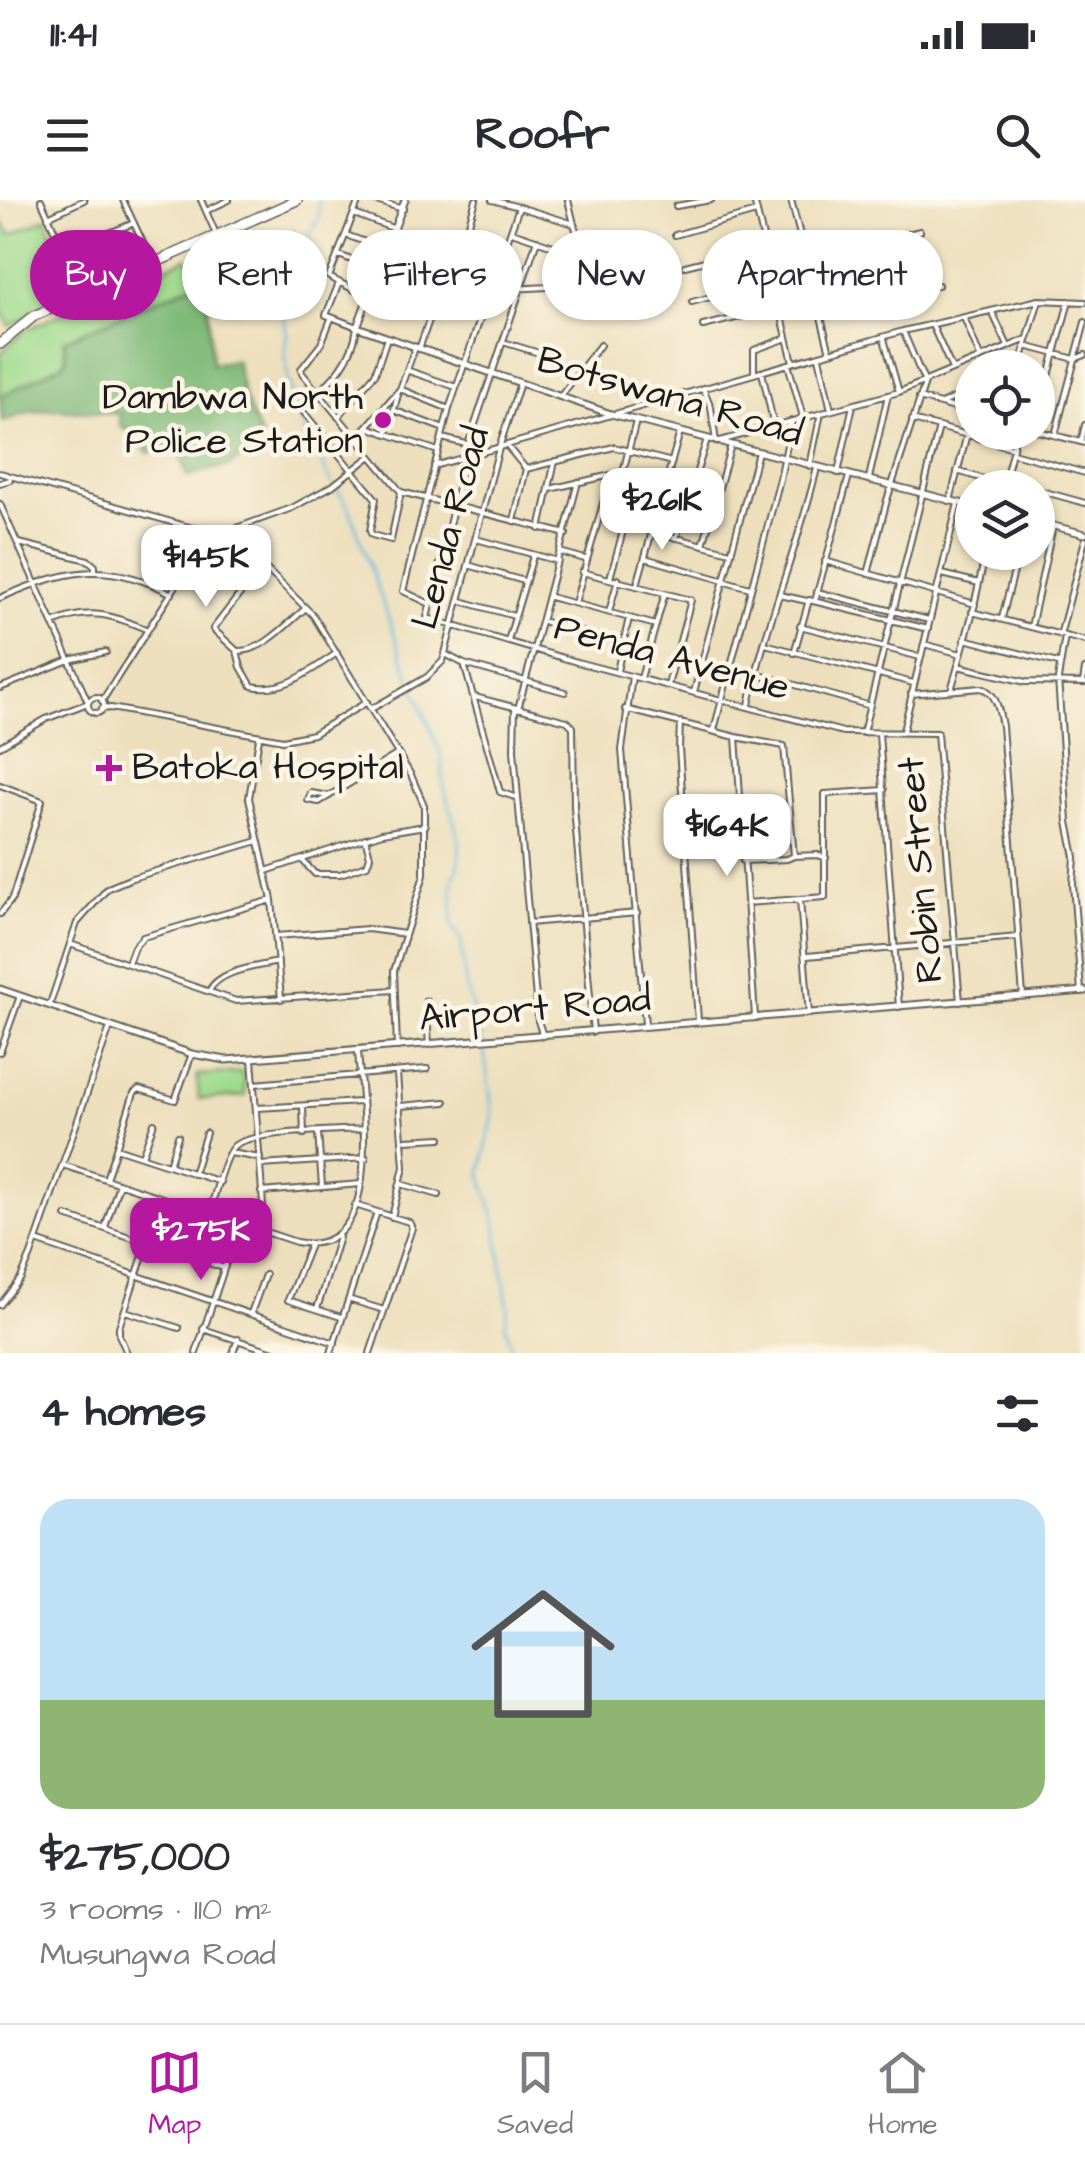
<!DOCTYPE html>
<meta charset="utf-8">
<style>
body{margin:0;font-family:"Architects Daughter",sans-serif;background:#f2f2f3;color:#2b2b33;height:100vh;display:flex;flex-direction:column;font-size:38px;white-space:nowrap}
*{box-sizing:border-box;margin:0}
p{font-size:32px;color:#7c7c81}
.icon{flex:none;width:55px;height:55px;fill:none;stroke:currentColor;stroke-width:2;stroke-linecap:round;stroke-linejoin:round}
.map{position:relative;height:1153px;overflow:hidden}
.sheet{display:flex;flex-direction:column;background:#fff;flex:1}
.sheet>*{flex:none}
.hud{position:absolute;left:30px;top:30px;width:1025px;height:90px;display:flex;gap:20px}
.tools{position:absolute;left:955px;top:150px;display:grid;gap:20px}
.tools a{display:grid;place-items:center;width:100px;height:100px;border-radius:50%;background:#fff;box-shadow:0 2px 8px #0004;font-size:50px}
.price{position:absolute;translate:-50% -85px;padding:0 22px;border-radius:20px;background:#fff;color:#222;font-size:32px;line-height:65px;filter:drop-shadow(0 2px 5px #0008)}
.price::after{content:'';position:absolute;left:50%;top:60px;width:30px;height:22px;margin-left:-15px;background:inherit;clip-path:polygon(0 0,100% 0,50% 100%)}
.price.current{background:#b5179e;color:#fff}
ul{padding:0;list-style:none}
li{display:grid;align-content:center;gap:20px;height:530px;padding:0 40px}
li+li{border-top:2px solid #e1e1e2}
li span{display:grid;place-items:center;height:310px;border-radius:30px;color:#555}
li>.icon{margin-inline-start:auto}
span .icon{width:180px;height:180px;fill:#fffc;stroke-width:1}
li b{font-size:42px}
h2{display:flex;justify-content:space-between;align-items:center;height:120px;padding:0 40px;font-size:42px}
.tag{padding:0 35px;border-radius:45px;background:#fff;box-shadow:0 2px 8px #0004;font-size:35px;line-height:90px}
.tag.current{background:#b5179e;color:#fff}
.status{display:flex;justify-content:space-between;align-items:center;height:70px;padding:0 50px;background:#fff;direction:ltr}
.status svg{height:28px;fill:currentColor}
header{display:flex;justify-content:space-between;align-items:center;height:130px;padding:0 40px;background:#fff;font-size:45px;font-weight:700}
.dock{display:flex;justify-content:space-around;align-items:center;height:140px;border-top:2px solid #e1e1e2;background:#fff;font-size:28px;color:#7c7c81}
.dock a{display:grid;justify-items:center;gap:5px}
.dock .current{color:#b5179e}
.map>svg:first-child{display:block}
.green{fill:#9fda8e;stroke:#5e7b55;stroke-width:2.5}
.forest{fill:#7fba79;stroke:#4e6b4a;stroke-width:2.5}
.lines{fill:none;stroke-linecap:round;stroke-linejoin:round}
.stream{stroke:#5bb8d9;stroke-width:2.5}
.minor-casing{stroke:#656054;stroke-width:8}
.tertiary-casing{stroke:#656054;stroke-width:9}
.trunk-casing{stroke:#656054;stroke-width:12}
.minor{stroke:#fff;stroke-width:4}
.tertiary{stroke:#fff;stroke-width:5}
.trunk{stroke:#fff;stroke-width:9}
.poi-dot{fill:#b5179e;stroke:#fcf5e5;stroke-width:4}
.labels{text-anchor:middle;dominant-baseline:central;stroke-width:9;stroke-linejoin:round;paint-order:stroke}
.street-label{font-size:38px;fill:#1c1c1c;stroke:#fcf5e5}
.poi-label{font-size:38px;fill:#1c1c1c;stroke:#fcf5e5;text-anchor:end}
</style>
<div class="status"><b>11:41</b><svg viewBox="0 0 49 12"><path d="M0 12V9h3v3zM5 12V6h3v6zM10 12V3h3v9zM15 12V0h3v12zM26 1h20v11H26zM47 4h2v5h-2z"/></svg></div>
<header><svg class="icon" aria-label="menu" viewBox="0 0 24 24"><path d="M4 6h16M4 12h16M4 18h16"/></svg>Roofr<svg class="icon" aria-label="search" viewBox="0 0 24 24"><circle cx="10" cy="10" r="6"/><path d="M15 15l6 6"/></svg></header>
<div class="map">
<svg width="1085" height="1153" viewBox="0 0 1085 1153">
<rect width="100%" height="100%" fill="#fcf5e5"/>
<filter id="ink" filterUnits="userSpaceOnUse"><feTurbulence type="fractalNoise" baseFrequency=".01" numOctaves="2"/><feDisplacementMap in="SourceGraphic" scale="20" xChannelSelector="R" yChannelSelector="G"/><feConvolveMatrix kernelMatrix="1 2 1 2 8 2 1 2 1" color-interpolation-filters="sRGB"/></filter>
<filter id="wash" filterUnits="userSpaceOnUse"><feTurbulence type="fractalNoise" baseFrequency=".0048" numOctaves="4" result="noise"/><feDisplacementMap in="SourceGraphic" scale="40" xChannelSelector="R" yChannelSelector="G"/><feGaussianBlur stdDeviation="2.25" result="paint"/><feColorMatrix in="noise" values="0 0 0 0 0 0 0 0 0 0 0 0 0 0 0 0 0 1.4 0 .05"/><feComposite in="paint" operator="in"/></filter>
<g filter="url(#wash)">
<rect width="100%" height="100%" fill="#eddfbd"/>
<path class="green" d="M0 18 10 35 46 18 76 91 9 126 0 105Z
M187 58 198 82 64 140 66 160 62 164 0 197V153L25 130Z
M244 872 245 896 199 899 197 875Z"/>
<path class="forest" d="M198 82 208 103 212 164 236 160 244 198 264 244 230 265 187 276 177 243 148 253 136 236 120 226V214L55 209 29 212 2 222 0 197 62 164 66 160 64 140Z"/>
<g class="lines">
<path class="stream" d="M318 0 319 18 310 33V49L278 88 287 134 285 151 288 181 304 230 332 283
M335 286 350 310 412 484
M414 488 441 555 443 583 460 643 458 669 453 676 452 726 461 741 466 786 482 838
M483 843 493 916 481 973 496 1023 508 1109 505 1125 513 1153"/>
</g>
</g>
<g filter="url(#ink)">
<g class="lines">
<defs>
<path id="minor" d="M41 0 83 94
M123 0 153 64
M201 0 217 36
M359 0 329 77 368 97
M373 0 403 9
M568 0 574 24
M754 0 793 162
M791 0 830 152
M676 6 711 0
M206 11 229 0
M354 14 395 29
M48 17 84 0
M512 32 553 46 566 86
M346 35 387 50
M675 35 756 12
M465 37 476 0
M537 40 468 245 427 418 577 462 843 532 937 533 960 802
M64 51 134 23
M339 55 376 70
M685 66 765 46
M771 68 920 31
M339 83 326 115 357 127C352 166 327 184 301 209L376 299 370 331 372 335 391 340 401 292
M492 90 566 86 591 77 574 24 519 7
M439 101 482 116
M692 102 774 80
M993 114 1008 146
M821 115 938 85
M331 119 321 144 301 169 302 173 401 292 566 334
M965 120 980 157
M932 125 952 169
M703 126 815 99
M884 139 899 192
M503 142 539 153 572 180
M1025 146 1075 159 1085 155
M419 149 435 103 454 67 495 82
M819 157 831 210
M788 164 803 217
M1019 168 1039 100
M409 171 456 187
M762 172 774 226
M754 173V150L787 138
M703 188 711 207 716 242 899 192 1027 139
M400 189 449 209
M560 197 600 145
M919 198 972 213
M941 204 972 190
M396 211 444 229
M338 217 375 174 387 138
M1038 217 1069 101
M367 227 438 251
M939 227 1013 248 1005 280
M1038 231 1085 243
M387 234 398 195
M1055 235 1085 122
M442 238 466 244
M356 239 400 189 415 148
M1081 242 1085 225
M507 246 526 269
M1013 247 1017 232
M1013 253 1085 273
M434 266 903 131 1039 100 1085 102
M810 266 821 213
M957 271 1004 285
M0 273 217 335 255 358 313 415 411 575 424 605V675L394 771 397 847
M838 273 853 205
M622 276 636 221
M869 278 888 195
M0 283 10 280
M1003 288 1005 280 1030 288
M550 289 611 275 716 301
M1038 290 1085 303
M950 301 967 234
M0 304 88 502
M514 321 526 269 614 247 672 262
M625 324 636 280
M540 329 555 261
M217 335 292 308 332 286 371 256
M676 338 707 239
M476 339 558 361
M19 343 88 360 95 366V371
M703 345 731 245
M560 352 585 359
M645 358 750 388
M825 361 975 404 958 466 1026 482 1085 483
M468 365 524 381
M582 372 691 400 668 485
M868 374 887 300 925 183 903 131
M942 374 979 383
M610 378 625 324 730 352
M637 385 680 232
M817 392 929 420
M780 395 807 401
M550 397 656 425
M0 398C65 370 106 359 172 394
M461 401 514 416
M815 401 849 276
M975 401 986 352
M428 403 403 391 449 209 519 7 492 0
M575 403 611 275
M609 412 618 379
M972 412 1085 441
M1002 418 1019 352
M545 422 622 443
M53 423C90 407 113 415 148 430
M800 426 920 457
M1031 427 1053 326
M1061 432 1085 340
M1065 436 1058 479 1068 622 1075 657 1073 684 1081 792
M965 439 1058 463
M508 441 533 356
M765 444 913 483
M924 444 961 454
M237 451 241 467 252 486C285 493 311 470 337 453
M237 451 213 429 263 364
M237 451C262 453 288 423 306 408
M794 453 809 400 928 429
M445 454 464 464 500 592 518 598 538 821 543 836
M464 464 565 492
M617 471 629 418
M756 474 867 505
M632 476 622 550 645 824
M641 478 665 393
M1083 483 1085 469
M0 488 69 460 106 452
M951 490 958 466
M694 492 758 252
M911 494 981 488C997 492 999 511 1002 526L1023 796
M475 497 567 521 573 527 574 607 593 832
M88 505a8 8 0 1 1 16 0a8 8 0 1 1-16 0Z
M102 501 210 333
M749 505C765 424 798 348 817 268
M515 508 514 550 518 598
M102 509 111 508 283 540 313 534 367 502
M371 509 427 477 443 461 499 248 520 183
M518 509 578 282
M625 509 736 537 784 546 794 656 787 659 743 661
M680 522 679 548 698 821
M714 530 780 279 792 221
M903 531 958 303
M863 533 939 227 912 220
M879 534 899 807
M736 537 755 817
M259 538 249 598 272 700 281 799
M0 546 46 519 88 503
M0 585 42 601 12 699 0 714
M308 600 319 602 398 554
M308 600 311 593 329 596
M794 656 818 655 826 658
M303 661 315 674H340L367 665 370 656 365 638
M266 671 382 633 425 626
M800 700 809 814
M747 703 825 697V594L884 590
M529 723 637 713
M276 736 368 729 405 734
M70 744 236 801 394 790
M807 756 1018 737
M128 763 134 747 143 737 272 700
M209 791C219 770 256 767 278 762
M426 801 429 845
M50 804 77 723 108 688 132 678 258 641
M0 852 20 796
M252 859 265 1032
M254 884 427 869
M303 906 304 934
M401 906 445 902
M257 908 361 902
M318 933 322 986
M406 940 441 938
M116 948 220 982
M230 953 260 958
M142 956 154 923
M63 965 296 1042C388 1060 361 902 358 851
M169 965 178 936
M261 965 366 958
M193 974 206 933
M106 979 134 893 139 889 175 900 192 854
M401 984 439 995
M261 992 361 984
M355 1005 409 1022 412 1028 370 1153
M209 1014C215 996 222 960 233 947 245 931 340 931 364 929
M66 1016 224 1068
M392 1017 404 967 397 874
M105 1027 119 984
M36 1041 335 1143
M151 1043 167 1001
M310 1045 288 1100 341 1117
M351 1100 384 1110
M0 1105 21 1078 31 1055 110 827
M317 1109 339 1037
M125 1111 179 1128
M251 1113 265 1075
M203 1129 277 1153
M127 1153 119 1135V1127L147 1044
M196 1153 239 1024
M233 1153 238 1139
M331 1153 377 1012"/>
<path id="tertiary" d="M405 0 357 127 611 214 972 306
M1038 322 1085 334
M0 789 192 854 226 860 1085 791"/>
<path id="trunk" d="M0 144 34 116 297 0"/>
</defs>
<use href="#minor" class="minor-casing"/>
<use href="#tertiary" class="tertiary-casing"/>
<use href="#trunk" class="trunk-casing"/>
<use href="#minor" class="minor"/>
<use href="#tertiary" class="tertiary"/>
<use href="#trunk" class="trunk"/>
</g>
</g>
<g class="poi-dot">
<circle cx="383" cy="220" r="10"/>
<path d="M104 553h10v10h10v10h-10v10h-10v-10h-10v-10h10z"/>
</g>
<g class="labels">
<g class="street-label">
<text transform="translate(670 197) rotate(16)">Botswana Road</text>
<text transform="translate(451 328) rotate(-75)">Lenda Road</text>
<text transform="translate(672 458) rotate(15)">Penda Avenue</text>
<text transform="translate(921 670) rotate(-95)">Robin Street</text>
<text transform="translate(535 809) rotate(-5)">Airport Road</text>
</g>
<g class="poi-label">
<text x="363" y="198">Dambwa North<tspan x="363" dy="44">Police Station</tspan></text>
<text x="132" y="568" text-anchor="start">Batoka Hospital</text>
</g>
</g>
</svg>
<div class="tools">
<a><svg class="icon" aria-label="locate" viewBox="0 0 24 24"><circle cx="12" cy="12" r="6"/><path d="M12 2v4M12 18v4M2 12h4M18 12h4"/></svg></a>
<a><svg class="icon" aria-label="layers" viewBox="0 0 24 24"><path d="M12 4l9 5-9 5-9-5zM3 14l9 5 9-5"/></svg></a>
</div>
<b class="price" style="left:662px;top:353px">$261K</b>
<b class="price" style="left:206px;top:410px">$145K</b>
<b class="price" style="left:727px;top:679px">$164K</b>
<b class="price current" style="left:201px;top:1083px">$275K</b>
<div class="hud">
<a class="tag current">Buy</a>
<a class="tag">Rent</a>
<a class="tag">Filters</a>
<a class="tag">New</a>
<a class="tag">Apartment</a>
</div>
</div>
<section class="sheet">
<h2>4 homes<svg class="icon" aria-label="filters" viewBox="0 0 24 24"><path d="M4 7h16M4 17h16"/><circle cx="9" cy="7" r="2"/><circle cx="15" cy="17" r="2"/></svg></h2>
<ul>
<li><span style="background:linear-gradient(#bfe0f5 65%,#8fb573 0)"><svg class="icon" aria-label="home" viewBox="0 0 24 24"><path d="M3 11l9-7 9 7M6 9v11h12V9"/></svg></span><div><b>$275,000</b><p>3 rooms · 110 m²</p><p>Musungwa Road</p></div></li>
</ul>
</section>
<nav class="dock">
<a class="current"><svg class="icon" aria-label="map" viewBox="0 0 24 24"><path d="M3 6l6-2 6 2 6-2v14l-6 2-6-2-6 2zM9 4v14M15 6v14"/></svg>Map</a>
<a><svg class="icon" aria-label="saved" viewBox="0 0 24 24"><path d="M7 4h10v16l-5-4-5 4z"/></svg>Saved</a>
<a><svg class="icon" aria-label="home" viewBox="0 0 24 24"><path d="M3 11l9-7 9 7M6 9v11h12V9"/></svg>Home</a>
</nav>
